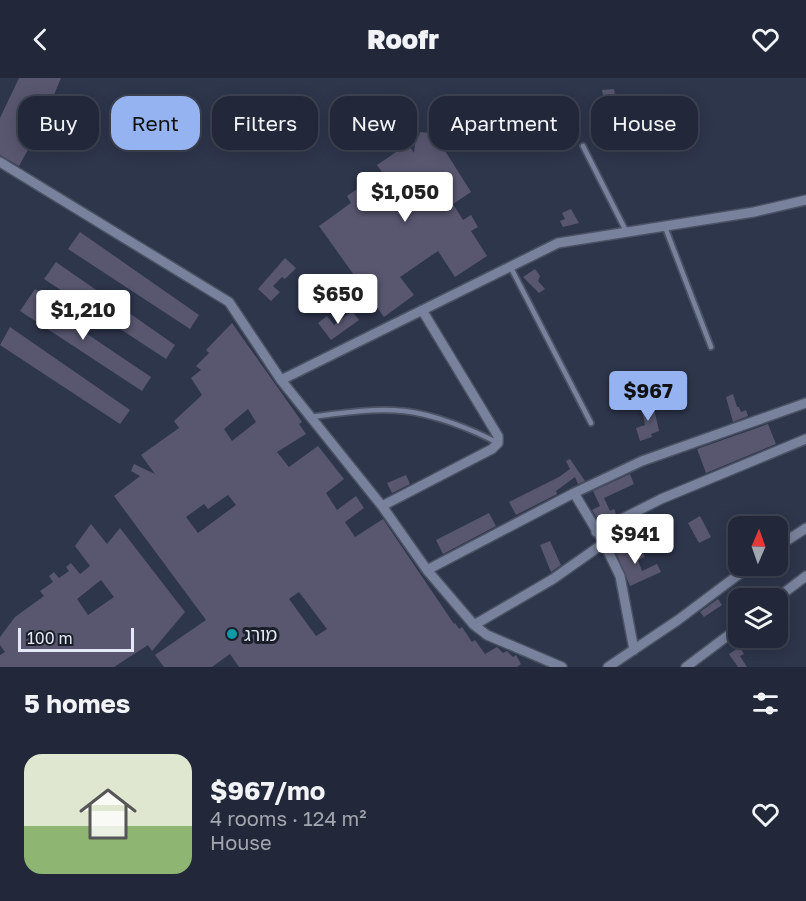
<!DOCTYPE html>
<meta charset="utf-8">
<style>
body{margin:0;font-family:"Golos Text","Noto Sans Hebrew",sans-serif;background:#2a3041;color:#f1f3f6;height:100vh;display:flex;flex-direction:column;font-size:22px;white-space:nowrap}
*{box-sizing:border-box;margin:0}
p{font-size:20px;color:#a2a6ae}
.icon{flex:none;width:33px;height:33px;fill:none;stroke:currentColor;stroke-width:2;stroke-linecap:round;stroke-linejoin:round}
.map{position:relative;height:589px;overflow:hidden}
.details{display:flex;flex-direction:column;background:#222839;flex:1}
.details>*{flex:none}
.banner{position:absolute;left:18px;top:18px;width:771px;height:54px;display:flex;gap:12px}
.needle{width:39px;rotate:2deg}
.fabs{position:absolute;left:728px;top:438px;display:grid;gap:12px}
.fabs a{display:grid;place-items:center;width:60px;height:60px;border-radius:12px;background:#222839;box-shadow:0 3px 15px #0003,0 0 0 2px #3f4453;font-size:30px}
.scale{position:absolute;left:18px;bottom:15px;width:116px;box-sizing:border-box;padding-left:6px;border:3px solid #e3e9f7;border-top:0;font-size:16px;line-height:21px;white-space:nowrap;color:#e3e9f7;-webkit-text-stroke:4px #1a1e28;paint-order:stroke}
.price{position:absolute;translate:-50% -51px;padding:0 14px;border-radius:6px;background:#fff;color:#222;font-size:20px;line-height:39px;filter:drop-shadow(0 2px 3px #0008)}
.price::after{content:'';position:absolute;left:50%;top:36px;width:18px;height:14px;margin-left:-9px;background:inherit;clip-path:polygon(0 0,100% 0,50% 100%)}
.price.selected{background:#95b2f1;color:#111}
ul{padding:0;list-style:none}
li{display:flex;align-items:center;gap:18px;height:150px;padding:0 24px}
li+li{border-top:2px solid #3f4453}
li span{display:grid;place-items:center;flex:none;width:168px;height:120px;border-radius:18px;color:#555}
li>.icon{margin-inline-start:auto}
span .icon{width:72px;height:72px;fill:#fffc;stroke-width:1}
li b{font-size:26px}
h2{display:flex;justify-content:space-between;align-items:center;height:72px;padding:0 24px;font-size:26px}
.tag{padding:0 21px;border-radius:18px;background:#222839;box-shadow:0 3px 15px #0003,0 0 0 2px #3f4453;font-size:21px;line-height:54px}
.tag.selected{background:#95b2f1;color:#111}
header{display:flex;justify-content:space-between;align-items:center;height:78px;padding:0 24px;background:#222839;font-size:27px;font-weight:800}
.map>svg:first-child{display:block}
.building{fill:#595770;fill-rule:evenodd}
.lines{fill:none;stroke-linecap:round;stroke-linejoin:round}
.service-casing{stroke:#4b5264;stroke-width:8}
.minor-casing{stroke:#4b5264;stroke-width:12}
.service{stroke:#78829c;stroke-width:4.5}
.minor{stroke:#78829c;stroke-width:9}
.culture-dot{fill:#0f9aa8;stroke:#1a1e28;stroke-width:2}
.labels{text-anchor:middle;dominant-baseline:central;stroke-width:6;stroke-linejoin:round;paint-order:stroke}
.poi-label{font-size:18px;fill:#e3e9f7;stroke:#1a1e28;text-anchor:start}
</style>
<header><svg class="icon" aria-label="back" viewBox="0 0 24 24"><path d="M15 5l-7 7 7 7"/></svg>Roofr<svg class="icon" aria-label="heart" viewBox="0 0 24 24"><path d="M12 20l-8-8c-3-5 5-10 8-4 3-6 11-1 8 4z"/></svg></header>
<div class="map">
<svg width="806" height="589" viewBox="0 0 806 589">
<rect width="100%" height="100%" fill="#2e364c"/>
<path class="building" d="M19 0H61L40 50 19 88 0 77V40Z
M614 11 616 26 628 21 631 29 640 26 643 34 615 46 604 22 602 12Z
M420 54 429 55 428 61 435 57 471 114 453 126 463 142 471 137 478 149 471 153 487 178 455 199 438 173 400 199 414 217 384 239 319 148 351 125 347 118 382 94 377 87 408 66 414 75 416 57 419 58Z
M571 131 579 145 563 149 560 143 565 141 562 135Z
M80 154 199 237 190 251 68 171Z
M285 180 296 190 285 201 282 199 273 208 280 214 271 223 258 211Z
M56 184 175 267 166 281 44 201Z
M535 191 540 198 538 203 545 211 539 215 523 199Z
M35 211 41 214 38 219 60 235 59 237 151 299 142 313 20 233Z
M352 233 359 242 331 262 318 245 327 238 334 247Z
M232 245 302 344 299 346 306 356 277 374 289 389 318 368 344 401 326 415 337 432 356 418 364 430 345 444 355 459 383 441 454 546 455 545 459 551 462 549 472 564 475 562 485 576 497 569 503 575 507 573 513 579 516 577 521 586 517 589H239L230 576 212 589H164L155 577 206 542 114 418 140 398 131 393 134 386 155 396 141 377 179 350 174 343 202 317 191 300 201 292 196 288 209 275 206 272ZM248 331 256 344 232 363 224 351ZM228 417 236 427 198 455 186 439 204 426 208 431ZM299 514 327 551 316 558 289 521Z
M10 249 130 332 120 346 0 267Z
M733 316 737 329H739L741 334 746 332 748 338 733 344 726 319Z
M652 321 659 353 651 356 652 359 640 363 636 350 645 347 641 328 647 327 645 322Z
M768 346 776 366 706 395 697 371Z
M570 381 585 403 578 406 575 399 556 413 557 416 516 437 509 424 559 399 570 391 566 383Z
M630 396 634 406 604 420 610 433 614 431 616 436 600 445 592 432 600 428 593 413Z
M406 397 410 406 392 415 387 405Z
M489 435 496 448 443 476 436 462Z
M700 438 711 459 699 465 688 445Z
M91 446 107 466 120 450 185 534 152 573 148 567 114 589H0V577L5 574 0 567V559L15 539 44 518 40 513 53 504 49 498 54 494 59 500 69 493 66 489 71 485 80 496 90 488 75 468ZM101 502 114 519 88 537 77 521Z
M550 463 561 487 551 494 540 467Z
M621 467 624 473 631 470 632 473 641 470 645 479 638 482 642 493 657 486 661 494 630 508 614 470Z
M718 521 722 527 704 539 700 534Z
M740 569 744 576 740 578 747 589H738L729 576Z"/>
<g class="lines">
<defs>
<path id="service" d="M583 68 627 155
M665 149 711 269
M510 188 591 345
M310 339C341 335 372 330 404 333 433 336 471 351 496 364"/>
<path id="minor" d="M0 84 229 224 281 302 382 428 427 492 474 547 487 557 562 589
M281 302 558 165 754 134 806 122
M574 415 604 465 620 498 634 572
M382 428 492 371 498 365V358L422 232
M596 454 661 421 806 361
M777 469 806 450
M427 492 574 415 642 383 806 325
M777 520 806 498
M474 547 553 501 604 465
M608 589 678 542 750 488
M686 589 738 550"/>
</defs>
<use href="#service" class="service-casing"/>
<use href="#minor" class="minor-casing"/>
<use href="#service" class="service"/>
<use href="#minor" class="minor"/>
</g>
<circle class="culture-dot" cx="232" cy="556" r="6"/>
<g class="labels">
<g class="poi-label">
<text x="244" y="556">מורג</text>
</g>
</g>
</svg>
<div class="fabs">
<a><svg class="needle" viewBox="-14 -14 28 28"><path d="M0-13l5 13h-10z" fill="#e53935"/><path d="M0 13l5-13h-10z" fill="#a2a6ae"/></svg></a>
<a><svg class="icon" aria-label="layers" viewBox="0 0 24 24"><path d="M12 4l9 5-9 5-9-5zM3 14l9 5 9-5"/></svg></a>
</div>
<div class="scale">100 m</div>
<b class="price" style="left:405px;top:145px">$1,050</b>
<b class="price" style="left:338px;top:247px">$650</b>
<b class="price" style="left:83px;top:263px">$1,210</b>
<b class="price selected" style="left:648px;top:344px">$967</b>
<b class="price" style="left:635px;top:487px">$941</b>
<div class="banner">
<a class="tag">Buy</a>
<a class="tag selected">Rent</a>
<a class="tag">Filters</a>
<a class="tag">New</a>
<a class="tag">Apartment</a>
<a class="tag">House</a>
</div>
</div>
<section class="details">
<h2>5 homes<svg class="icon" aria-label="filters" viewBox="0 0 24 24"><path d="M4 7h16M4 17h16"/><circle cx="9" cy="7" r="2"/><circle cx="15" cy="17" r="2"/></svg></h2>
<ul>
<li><span style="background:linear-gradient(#dfe7d0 60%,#8fb573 0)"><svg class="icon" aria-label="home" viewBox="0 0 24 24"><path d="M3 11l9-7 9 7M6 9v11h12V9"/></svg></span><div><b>$967/mo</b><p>4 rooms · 124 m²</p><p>House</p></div><svg class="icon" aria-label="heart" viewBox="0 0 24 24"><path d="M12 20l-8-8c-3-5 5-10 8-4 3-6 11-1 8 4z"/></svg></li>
</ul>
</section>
